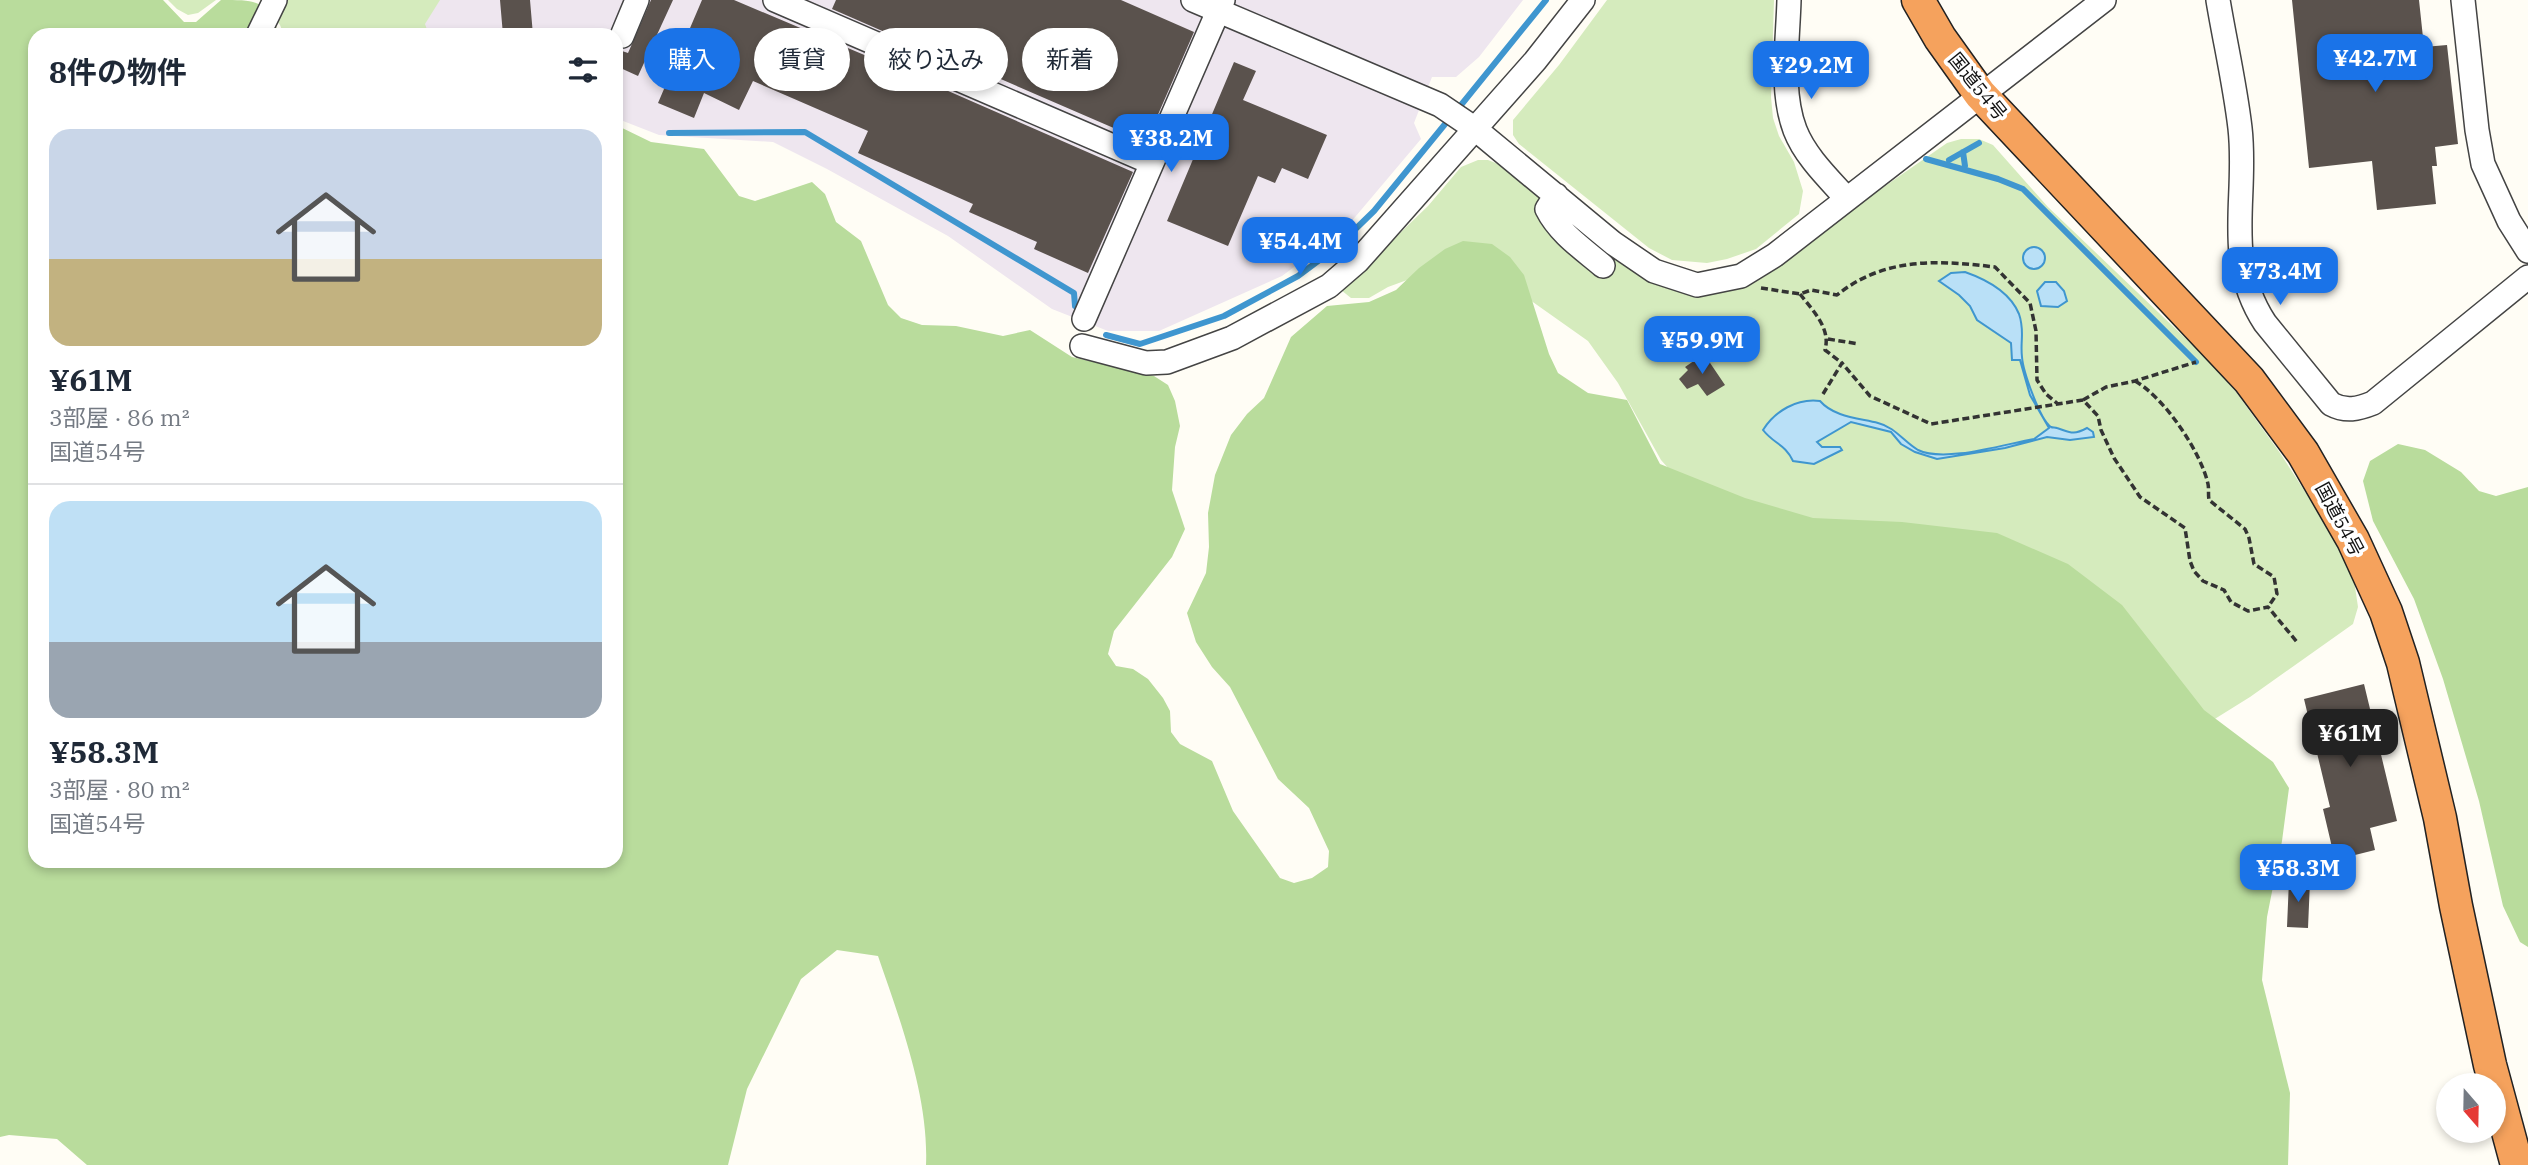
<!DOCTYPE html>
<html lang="ja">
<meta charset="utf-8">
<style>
body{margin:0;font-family:"IBM Plex Serif","Noto Sans JP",serif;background:#f6f6f7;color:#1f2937;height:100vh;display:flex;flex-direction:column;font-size:26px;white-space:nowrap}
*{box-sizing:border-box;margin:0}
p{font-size:23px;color:#747a83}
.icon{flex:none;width:38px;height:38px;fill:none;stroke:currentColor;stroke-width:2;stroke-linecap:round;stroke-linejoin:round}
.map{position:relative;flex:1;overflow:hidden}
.details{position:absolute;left:28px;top:28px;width:595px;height:840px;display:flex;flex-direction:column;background:#fff;border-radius:21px;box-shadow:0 4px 10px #0003}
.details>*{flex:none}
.top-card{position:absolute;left:644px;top:28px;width:665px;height:63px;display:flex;gap:14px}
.needle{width:46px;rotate:160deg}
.controls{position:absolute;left:2436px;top:1073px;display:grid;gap:14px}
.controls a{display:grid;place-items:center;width:70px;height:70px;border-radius:50%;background:#fff;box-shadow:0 4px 10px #0003;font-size:35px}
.price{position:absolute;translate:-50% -60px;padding:0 16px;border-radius:14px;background:#1a73e8;color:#fff;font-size:23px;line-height:46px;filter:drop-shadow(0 2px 4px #0008)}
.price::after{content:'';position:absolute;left:50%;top:42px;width:21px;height:16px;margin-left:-10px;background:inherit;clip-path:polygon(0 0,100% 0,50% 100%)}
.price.selected{background:#222;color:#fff}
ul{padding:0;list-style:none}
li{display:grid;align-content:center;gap:14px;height:371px;padding:0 21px}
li+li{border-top:2px solid #e0e1e3}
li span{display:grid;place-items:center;height:217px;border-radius:21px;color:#555}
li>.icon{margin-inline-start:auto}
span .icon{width:126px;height:126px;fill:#fffc;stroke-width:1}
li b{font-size:30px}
h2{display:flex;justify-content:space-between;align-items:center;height:84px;padding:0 21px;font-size:30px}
.tag{padding:0 24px;border-radius:32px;background:#fff;box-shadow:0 4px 10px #0003;font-size:24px;line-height:63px}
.tag.selected{background:#1a73e8;color:#fff}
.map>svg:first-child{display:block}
.industrial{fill:#eee6ef}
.green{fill:#d5ebbd}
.forest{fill:#b9dc9c}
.water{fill:#b9e0f7;stroke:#3f96cf;stroke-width:2}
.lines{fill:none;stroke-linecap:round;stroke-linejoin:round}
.stream{stroke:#3f96cf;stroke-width:6}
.building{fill:#5a524d}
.minor-casing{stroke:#444;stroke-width:26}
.highway-casing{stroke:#222;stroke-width:35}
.path{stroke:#333;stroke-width:3.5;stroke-dasharray:7 3.5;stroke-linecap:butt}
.minor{stroke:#fff;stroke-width:23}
.highway{stroke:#f5a25d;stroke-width:32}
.labels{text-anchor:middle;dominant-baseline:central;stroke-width:7;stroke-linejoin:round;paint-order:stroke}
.street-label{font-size:19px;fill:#111;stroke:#fff}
</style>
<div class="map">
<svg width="2528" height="1165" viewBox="0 0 2528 1165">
<rect width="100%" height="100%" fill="#fffdf5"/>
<path class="industrial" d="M388 0H1523L1479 57 1456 77H1432L1414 123 1421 139 1345 229 1282 276 1159 331H1108L1052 309 948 236 827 169 773 142 659 135 618 119 616 117V35H372Z"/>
<path class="green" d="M168 0H216L198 13 188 15 177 9Z
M260 0H440L425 24 429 35H284L280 25Z
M1607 0H1774L1771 97 1773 118 1779 136 1794 162 1803 191 1799 214 1756 249 1727 259 1707 263 1672 260 1649 248 1519 144 1513 135V120L1559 65Z
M1961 139H1979L1993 145 2048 207 2203 355 2236 392 2280 453 2324 521 2354 580 2358 607 2353 624 2250 697 2181 740 1748 558 1661 460 1618 383 1588 341 1482 266 1437 269 1388 287 1369 298H1351L1341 290 1428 206 1461 167 1478 160H1488L1498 164 1556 210 1702 293 1729 290 1764 275 1865 200 1947 143Z"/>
<path class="forest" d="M0 0H163L184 22H196L221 0C259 0 265 0 280 35H35V861H616V125L651 142 704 149 739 196 755 201 812 182 825 194 836 222 861 241 888 305 901 318 922 325 956 326 1003 336 1030 330 1072 357 1154 376 1168 385 1175 401 1180 426 1175 447 1172 490 1185 529 1172 557 1114 631 1108 654 1116 666 1133 669 1148 679 1163 698 1170 711 1171 732 1180 744 1212 761 1233 811 1280 878 1294 883 1312 878 1328 867 1329 851 1309 808 1278 779 1230 687 1212 667 1196 642 1187 613 1206 573 1209 547 1208 513 1215 475 1231 435 1247 414 1264 398 1291 337 1327 306 1369 302 1396 290 1419 268 1445 249 1463 241 1492 244 1510 257 1524 275 1549 354 1558 373 1588 393 1627 400 1660 464 1745 498 1813 518 1902 522 1997 533 2068 564 2122 605 2204 710 2273 762 2289 788 2282 841 2267 917 2262 980 2290 1093 2288 1165H926C929 1097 900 1020 878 956L837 950 801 979 747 1089 728 1165H87L57 1139 9 1135 0 1137Z
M2398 444 2425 450 2461 472 2479 491 2496 496 2528 487V947L2520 942 2503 906 2479 801 2443 679 2414 599 2373 521 2363 481 2370 461Z"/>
<path class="water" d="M2023 258a11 11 0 1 1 22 0a11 11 0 1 1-22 0Z
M1965 272C1985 279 2010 292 2019 314 2025 331 2020 341 2022 357 2023 371 2040 420 2051 427 2053 428 2055 427 2057 428 2070 432 2072 436 2087 428L2093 432 2094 437 2070 440 2047 437 2005 448 1937 459 1915 452 1901 444 1891 432 1851 422 1817 442 1822 447H1840L1842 450 1814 464 1793 461C1785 444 1774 444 1763 430 1775 411 1797 398 1820 401 1834 417 1858 418 1878 423 1895 427 1904 442 1918 450 1945 463 2005 444 2034 439L2049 428 2030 395 2020 360H2012L2011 343 1977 320 1970 306 1959 295 1939 281 1951 273Z
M2045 282H2056L2064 291 2067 301 2058 307 2041 306 2037 291Z"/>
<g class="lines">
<path class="stream" d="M1457 110 1546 0
M669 133 805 132 1074 293 1075 306
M1963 152 1965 166
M1926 159 1998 179 2023 189 2196 362
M1949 160 1979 143
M1106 335 1140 344 1224 316 1298 276 1337 247 1374 211 1450 118"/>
</g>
<path class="building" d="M500 0H530L533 35H503Z
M651 0H673L638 76 616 66V49L628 53Z
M702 0H734L907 73 1133 172 1088 273 1034 249 1037 242 969 212 973 204 858 153 868 131 753 81 739 110 704 93 694 118 658 103Z
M836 0H1121L1194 32 1146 142 920 44 919 47 832 9Z
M2292 0H2419L2424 47 2447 45 2458 144 2435 147 2437 166H2432L2436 204 2377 210 2372 161 2309 168Z
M1234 62 1256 71 1243 100 1327 135 1308 179 1282 168 1275 183 1258 176 1228 246 1167 221Z
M1704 354 1725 385 1707 396 1698 384 1687 389 1679 379 1688 370 1685 367Z
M2364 684 2397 821 2370 828 2375 850 2335 860 2323 809 2330 807 2304 699Z
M2289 880 2310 881 2308 928 2287 927Z"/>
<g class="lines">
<defs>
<path id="minor" d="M775 0 1152 163
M1193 0 1440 105 1474 128 1613 243 1654 271 1697 285 1741 276 1775 255 2104 0
M1789 0C1788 41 1780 91 1795 130 1805 156 1828 178 1847 199
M2218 0C2225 42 2235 85 2240 128 2248 198 2223 259 2265 323L2331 404C2346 412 2358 409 2373 403L2528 277
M2463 0 2477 130 2483 164 2509 221 2528 251
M258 35 275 0
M622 36 637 0
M1556 195 1547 209C1559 233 1583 249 1603 266
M1084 319 1223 0
M1082 346 1146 363 1167 362 1232 338 1329 286 1358 261 1535 61 1583 0"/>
<path id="highway" d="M1918 0 1940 38 1980 94 2249 380 2303 453 2353 540 2386 612 2403 663 2440 818 2456 906 2490 1065 2517 1165"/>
</defs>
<use href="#minor" class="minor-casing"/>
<use href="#highway" class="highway-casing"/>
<path class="path" d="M1761 288 1800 294 1811 290 1837 295C1884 257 1938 260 1995 267L2030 303 2036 331 2037 380 2046 394 2058 404
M1800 294C1813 311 1831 328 1825 350L1842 363
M1828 339 1859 344
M2135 381C2164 397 2201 452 2208 484 2209 489 2208 494 2209 500L2245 529 2249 538 2254 564 2274 577 2277 594 2268 607
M1823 394 1842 363 1870 396 1931 424 2083 400 2098 416 2101 430 2114 458 2140 497 2185 528 2190 561 2194 571 2203 581 2224 590 2231 602 2248 611 2268 607 2297 642
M2083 400 2106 387 2135 381 2196 362"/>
<use href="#minor" class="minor"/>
<use href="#highway" class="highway"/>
</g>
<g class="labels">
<g class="street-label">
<text transform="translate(1978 86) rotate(51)">国道54号</text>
<text transform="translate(2340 519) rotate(62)">国道54号</text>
</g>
</g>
</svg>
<div class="controls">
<a><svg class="needle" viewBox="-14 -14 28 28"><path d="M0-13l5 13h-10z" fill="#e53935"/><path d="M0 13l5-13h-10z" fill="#747a83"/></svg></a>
</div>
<b class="price" style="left:2375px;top:94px">¥42.7M</b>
<b class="price" style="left:1811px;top:101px">¥29.2M</b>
<b class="price" style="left:1171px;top:174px">¥38.2M</b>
<b class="price" style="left:1300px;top:277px">¥54.4M</b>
<b class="price" style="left:2280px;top:307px">¥73.4M</b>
<b class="price" style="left:1702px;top:376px">¥59.9M</b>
<b class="price selected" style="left:2350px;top:769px">¥61M</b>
<b class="price" style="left:2298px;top:904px">¥58.3M</b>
<div class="top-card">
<a class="tag selected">購入</a>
<a class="tag">賃貸</a>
<a class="tag">絞り込み</a>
<a class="tag">新着</a>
</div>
<section class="details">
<h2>8件の物件<svg class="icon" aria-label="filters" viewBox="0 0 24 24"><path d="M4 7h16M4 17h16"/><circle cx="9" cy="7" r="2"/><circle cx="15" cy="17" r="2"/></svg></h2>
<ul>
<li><span style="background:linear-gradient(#c9d6e8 60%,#c2b280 0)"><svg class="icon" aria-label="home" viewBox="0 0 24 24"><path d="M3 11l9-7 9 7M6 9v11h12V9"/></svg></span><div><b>¥61M</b><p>3部屋 · 86 m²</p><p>国道54号</p></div></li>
<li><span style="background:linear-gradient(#bfe0f5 65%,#9aa5b1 0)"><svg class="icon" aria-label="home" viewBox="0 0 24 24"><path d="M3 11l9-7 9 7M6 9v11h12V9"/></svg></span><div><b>¥58.3M</b><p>3部屋 · 80 m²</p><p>国道54号</p></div></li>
</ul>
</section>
</div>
